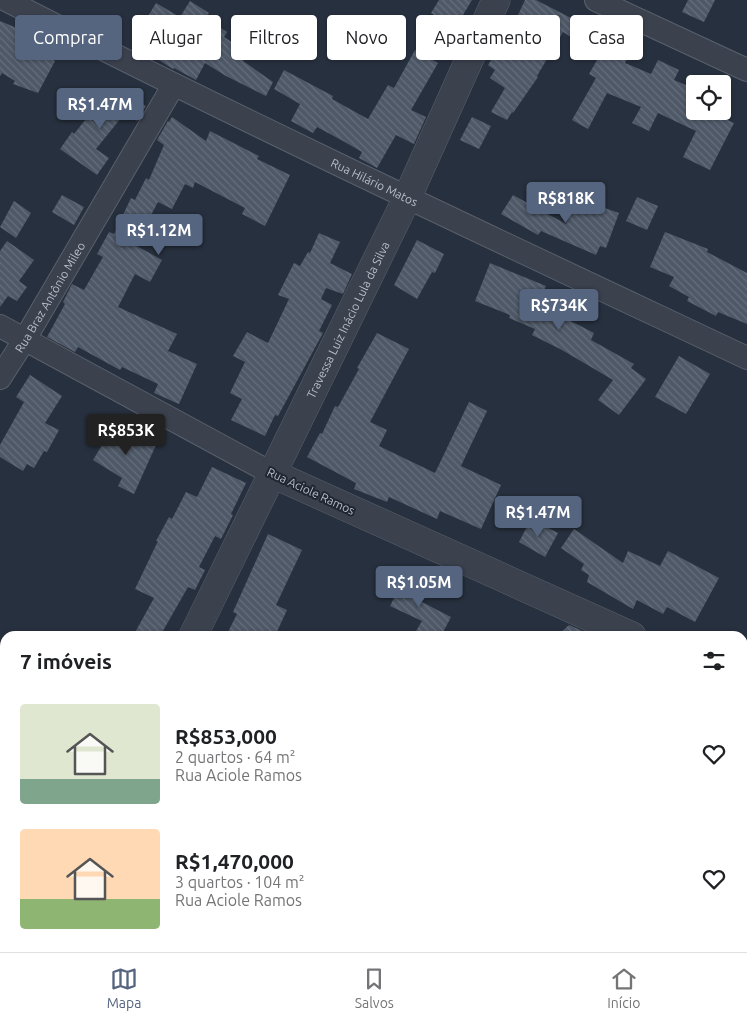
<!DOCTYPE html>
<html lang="pt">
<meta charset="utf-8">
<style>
body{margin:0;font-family:Ubuntu,sans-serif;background:#f2f2f2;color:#202124;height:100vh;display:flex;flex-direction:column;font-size:19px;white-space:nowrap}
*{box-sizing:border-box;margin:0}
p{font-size:16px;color:#757577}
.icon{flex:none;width:28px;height:28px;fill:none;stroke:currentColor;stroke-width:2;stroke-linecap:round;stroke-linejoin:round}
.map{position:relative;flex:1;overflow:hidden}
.side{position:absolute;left:0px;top:631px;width:748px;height:321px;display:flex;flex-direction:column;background:#fff;border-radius:15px 15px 0 0;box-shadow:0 1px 4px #0004}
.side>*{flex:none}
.hud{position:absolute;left:15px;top:15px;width:718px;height:45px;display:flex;gap:10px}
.tools{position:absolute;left:686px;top:75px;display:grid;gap:10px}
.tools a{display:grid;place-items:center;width:45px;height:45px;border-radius:5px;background:#fff;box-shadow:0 1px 4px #0004;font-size:25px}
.price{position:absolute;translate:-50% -42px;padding:0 11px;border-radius:5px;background:#55647f;color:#fff;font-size:16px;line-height:32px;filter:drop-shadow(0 1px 2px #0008)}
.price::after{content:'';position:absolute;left:50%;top:30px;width:15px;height:11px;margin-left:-8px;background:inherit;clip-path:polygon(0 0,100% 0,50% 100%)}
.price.active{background:#222;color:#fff}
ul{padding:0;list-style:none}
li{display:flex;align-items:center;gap:15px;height:125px;padding:0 20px}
li span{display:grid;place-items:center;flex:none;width:140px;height:100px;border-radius:5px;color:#555}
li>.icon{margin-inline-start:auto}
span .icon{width:60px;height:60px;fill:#fffc;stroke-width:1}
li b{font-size:21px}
h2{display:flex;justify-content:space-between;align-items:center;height:60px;padding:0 20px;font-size:21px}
.tag{padding:0 18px;border-radius:5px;background:#fff;box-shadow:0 1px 4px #0004;font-size:18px;line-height:45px}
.tag.active{background:#55647f;color:#fff}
.tabs{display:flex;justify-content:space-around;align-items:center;height:70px;border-top:1px solid #e0e0e0;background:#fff;font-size:14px;color:#757577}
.tabs a{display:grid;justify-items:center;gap:2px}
.tabs .active{color:#55647f}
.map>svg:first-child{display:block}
.building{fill:url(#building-back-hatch)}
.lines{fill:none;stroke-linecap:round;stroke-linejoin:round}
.minor-casing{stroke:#59606c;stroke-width:24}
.tertiary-casing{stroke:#59606c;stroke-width:29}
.minor{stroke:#3b424e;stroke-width:22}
.tertiary{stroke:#3b424e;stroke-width:28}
.labels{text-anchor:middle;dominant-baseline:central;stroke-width:4;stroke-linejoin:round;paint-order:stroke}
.street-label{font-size:12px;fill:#b8bec9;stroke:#202733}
</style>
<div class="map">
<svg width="747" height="952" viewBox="0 0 747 952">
<defs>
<pattern id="building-back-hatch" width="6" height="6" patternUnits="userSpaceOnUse" patternTransform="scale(1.25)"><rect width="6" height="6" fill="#4e5867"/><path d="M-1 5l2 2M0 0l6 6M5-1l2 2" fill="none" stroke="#656e7b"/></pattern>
</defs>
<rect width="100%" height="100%" fill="#27303e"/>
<path class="building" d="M439 0H472L455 28 431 13Z
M525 0H536L575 20 607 41 611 32 627 39 622 50 629 55 625 63 651 74 658 60 679 70 674 80 695 89V111H709L734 123 710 170 683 157 696 131 658 113 649 131 632 123 641 107 607 93 588 129 572 120 596 78 589 74 600 55 563 32 537 76 538 77 513 113 512 112 507 120 491 112 505 88 490 78 495 70 488 65 519 15H518Z
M688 0H715L704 22 682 12Z
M190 1 209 13 205 18 227 32 224 37 248 52 243 61 273 82 266 96 226 76 205 63 196 80 174 68 173 69 132 43 156 3 180 17Z
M0 21 29 33 20 47 55 61 38 93 13 84 15 81 2 73 0 76Z
M415 50 438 63 411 110 426 117 414 144 396 135 377 168 359 158 362 152 343 141 317 127 313 133 291 121 300 104 274 89 284 70 333 96 332 99 368 119 388 85 394 88Z
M117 88 146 106 137 121 125 113 96 149 109 158 97 175 60 149 72 132 74 134 101 100 106 104Z
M172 117 206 141 210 131 259 156 257 159 290 175 265 226 242 214 245 208 195 182 193 188 185 184 172 209 158 202 135 245 162 260 150 282 135 274 118 307 177 334 168 351 197 364 179 404 154 393 158 384 122 367 120 370 78 347 75 352 47 337 65 304 63 302 72 284 84 290 103 257 97 254 109 232 114 234 131 198 135 200 146 178 149 180 164 145 157 140 168 121 169 122Z
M472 117 491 126 479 149 460 140Z
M62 195 84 207 74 225 52 212Z
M513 195 566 224 575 204 596 214 599 206 619 213 606 248 600 246 596 255 541 231 538 235 501 214Z
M637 197 658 206 647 230 626 221Z
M14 201 31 213 16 238 0 227Z
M665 232 708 249 707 252 747 273V324L718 312 716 316 687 301 689 297 669 286 674 277 650 267Z
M319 233 340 242 330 263 352 274 343 294 326 288 321 299 332 305 319 331 323 333 278 416 275 415 265 436 231 420 242 399 230 393 245 362 233 356 247 332 268 343 289 299 278 295 294 263 300 266 308 252 310 253Z
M417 240 444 254 435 273 432 272 417 299 394 285Z
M7 241 34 260 19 281 27 287 17 301 8 296 0 307V251Z
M490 263 546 286 541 298 568 311 565 318 594 333 591 340 634 364 631 368 646 379 619 415 598 400 613 380 562 350 532 335 535 329 509 318 510 315 475 301Z
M377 333 409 349 370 422 387 430 379 446 435 473 469 402 487 411 461 466 501 485 481 529 440 511 437 519 389 497 387 502 354 489 356 483 307 457 320 433 322 434 335 406 338 407 359 369 357 368Z
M679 356 710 374 686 414 655 397Z
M30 375 62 396 45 423 59 430 47 452 44 451 34 468 27 464 23 471 0 457V445L24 402 16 397Z
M116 422 156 445 134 494 118 486 122 478 93 460Z
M212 467 246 483 231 514 233 515 221 539 215 536 199 567 205 570 195 590 188 587 160 636H133L154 598 135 589 158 541H156L169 517 172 519 186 492 197 497Z
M531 519 558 533 545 557 519 542Z
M574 529 623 563 628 551 660 566 668 551 719 578 695 622 667 607 663 614 637 600 633 609 587 582 589 575 581 570 584 564 561 548Z
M268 534 302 550 276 605 287 610 275 636H226L237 614 233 612Z
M406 574 426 584 418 600 451 617 441 636H413L422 621 390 606Z
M569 625 585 632 581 636H557Z"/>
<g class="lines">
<defs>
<g id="minor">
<path id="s1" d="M6 0C250 125 499 241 747 358"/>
<path d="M596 0 747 70"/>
<path d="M0 326 273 474"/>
<path id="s2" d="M0 378 25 339 173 86"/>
<path d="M742 818 747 809"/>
<path d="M0 838 5 841"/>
<path d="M203 948 211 952"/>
<path d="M677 952 679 948"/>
</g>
<g id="tertiary">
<path d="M273 474 632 636"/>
<path id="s3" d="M193 636 407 198 496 0"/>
<path d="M742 686 747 688"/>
<path d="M38 952 40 948"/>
</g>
</defs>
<use href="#minor" class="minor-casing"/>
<use href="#tertiary" class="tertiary-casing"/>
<use href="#minor" class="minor"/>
<use href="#tertiary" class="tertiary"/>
</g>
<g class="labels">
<g class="street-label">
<text stroke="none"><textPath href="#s1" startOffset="411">Rua Hilário Matos</textPath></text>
<text stroke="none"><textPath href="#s2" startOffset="95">Rua Braz Antônio Mileo</textPath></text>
<text stroke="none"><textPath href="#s3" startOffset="352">Travessa Luiz Inácio Lula da Silva</textPath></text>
<text transform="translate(311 491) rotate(25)">Rua Aciole Ramos</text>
</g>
</g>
</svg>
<div class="tools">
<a><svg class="icon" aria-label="locate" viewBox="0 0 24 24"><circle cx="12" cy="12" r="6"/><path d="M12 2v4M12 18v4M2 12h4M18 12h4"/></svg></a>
</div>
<b class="price" style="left:100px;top:130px">R$1.47M</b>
<b class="price" style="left:566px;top:224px">R$818K</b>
<b class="price" style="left:159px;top:256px">R$1.12M</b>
<b class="price" style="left:559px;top:331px">R$734K</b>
<b class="price active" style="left:126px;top:456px">R$853K</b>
<b class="price" style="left:538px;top:538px">R$1.47M</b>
<b class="price" style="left:419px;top:608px">R$1.05M</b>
<div class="hud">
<a class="tag active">Comprar</a>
<a class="tag">Alugar</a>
<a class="tag">Filtros</a>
<a class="tag">Novo</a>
<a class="tag">Apartamento</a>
<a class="tag">Casa</a>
</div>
<section class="side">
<h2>7 imóveis<svg class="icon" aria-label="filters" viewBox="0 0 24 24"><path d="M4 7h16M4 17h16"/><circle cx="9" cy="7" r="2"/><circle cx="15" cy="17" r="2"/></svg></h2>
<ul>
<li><span style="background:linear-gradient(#dfe7d0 75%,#7fa58c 0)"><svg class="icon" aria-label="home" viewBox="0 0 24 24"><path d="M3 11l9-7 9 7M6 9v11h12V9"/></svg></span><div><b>R$853,000</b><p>2 quartos · 64 m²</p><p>Rua Aciole Ramos</p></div><svg class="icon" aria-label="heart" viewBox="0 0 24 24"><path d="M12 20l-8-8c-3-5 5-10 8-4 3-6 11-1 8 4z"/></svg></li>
<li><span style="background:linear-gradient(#ffd9b3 70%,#8fb573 0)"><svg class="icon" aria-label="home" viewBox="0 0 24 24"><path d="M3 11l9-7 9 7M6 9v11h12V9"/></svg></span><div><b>R$1,470,000</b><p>3 quartos · 104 m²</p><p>Rua Aciole Ramos</p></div><svg class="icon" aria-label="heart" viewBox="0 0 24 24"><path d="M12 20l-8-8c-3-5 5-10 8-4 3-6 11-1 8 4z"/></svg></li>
</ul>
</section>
</div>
<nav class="tabs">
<a class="active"><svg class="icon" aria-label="map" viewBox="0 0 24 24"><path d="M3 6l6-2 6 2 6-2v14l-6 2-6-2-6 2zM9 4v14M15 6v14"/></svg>Mapa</a>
<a><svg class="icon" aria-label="saved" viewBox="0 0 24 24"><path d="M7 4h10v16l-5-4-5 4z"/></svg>Salvos</a>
<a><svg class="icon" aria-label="home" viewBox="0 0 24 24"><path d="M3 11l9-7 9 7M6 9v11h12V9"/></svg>Início</a>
</nav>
